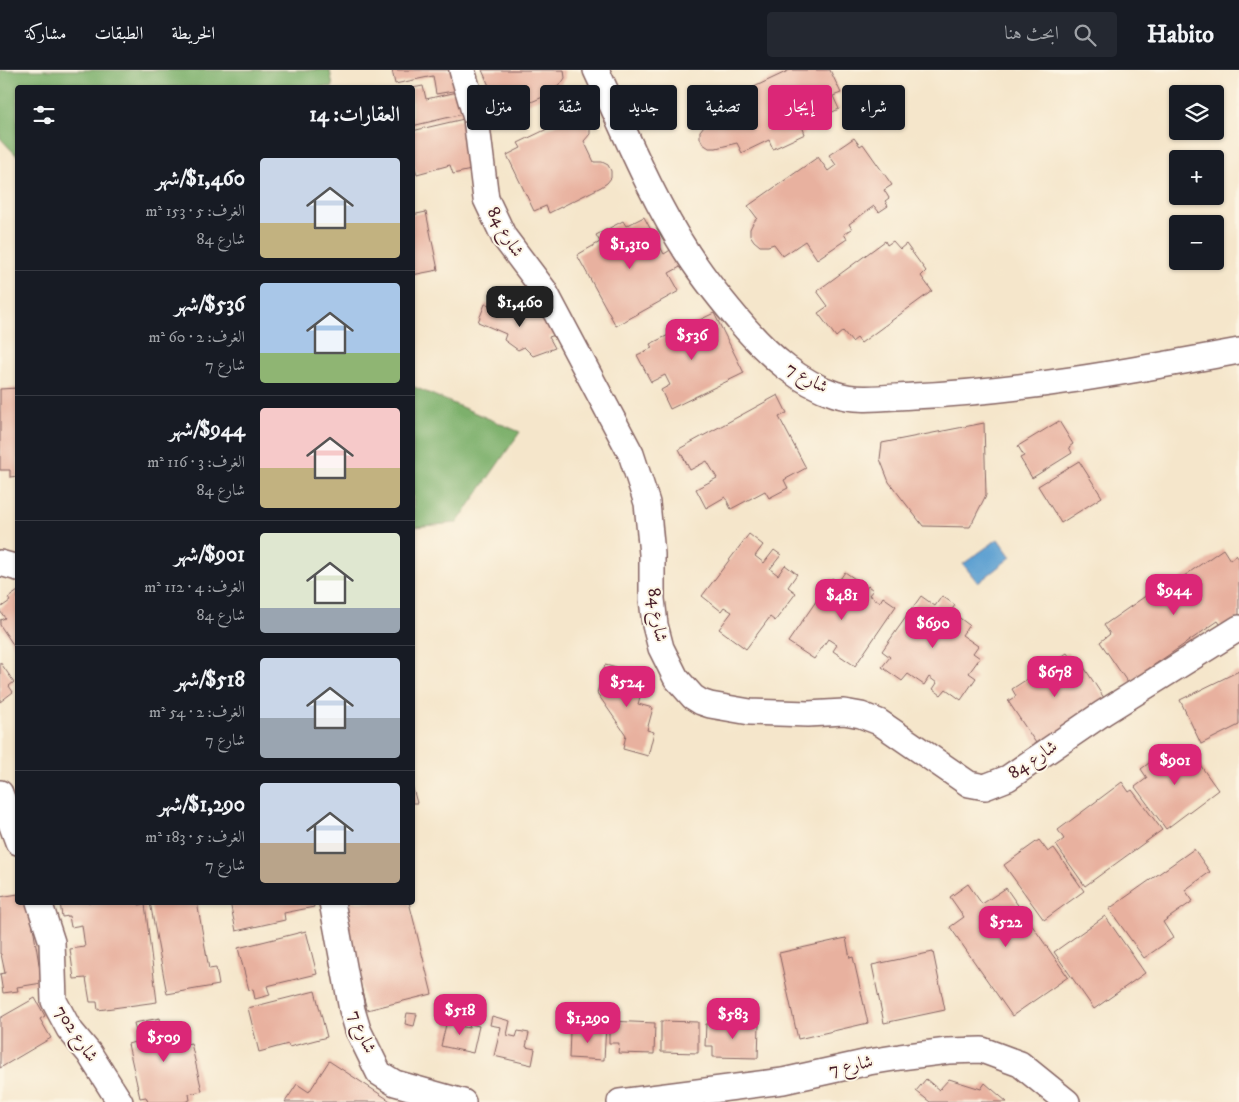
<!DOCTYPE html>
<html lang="ar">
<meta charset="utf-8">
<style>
body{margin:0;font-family:"IM FELL DW Pica",Amiri,serif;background:#242831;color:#f1f3f6;direction:rtl;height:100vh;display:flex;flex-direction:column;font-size:19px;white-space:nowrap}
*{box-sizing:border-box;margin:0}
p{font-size:16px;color:#9ea1a6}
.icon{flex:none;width:28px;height:28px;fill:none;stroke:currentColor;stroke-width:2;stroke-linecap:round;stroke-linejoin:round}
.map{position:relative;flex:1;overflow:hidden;direction:ltr}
.sheet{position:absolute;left:15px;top:15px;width:400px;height:820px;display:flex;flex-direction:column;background:#171b24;border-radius:5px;box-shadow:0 1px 4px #0004;direction:rtl}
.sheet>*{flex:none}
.top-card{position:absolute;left:430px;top:15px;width:475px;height:45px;direction:rtl;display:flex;gap:10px}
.fabs{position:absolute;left:1169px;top:15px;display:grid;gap:10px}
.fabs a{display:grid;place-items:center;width:55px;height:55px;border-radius:5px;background:#171b24;box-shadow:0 1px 4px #0004;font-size:25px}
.price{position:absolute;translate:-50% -42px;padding:0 11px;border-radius:10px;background:#db2777;color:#fff;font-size:16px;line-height:32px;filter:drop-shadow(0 1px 2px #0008)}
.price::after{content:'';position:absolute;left:50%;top:30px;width:15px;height:11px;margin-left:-8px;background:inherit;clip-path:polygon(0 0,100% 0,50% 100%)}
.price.active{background:#222;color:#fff}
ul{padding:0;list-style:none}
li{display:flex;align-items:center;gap:15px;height:125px;padding:0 15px}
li+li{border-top:1px solid #363941}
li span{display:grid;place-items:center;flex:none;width:140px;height:100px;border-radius:5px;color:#555}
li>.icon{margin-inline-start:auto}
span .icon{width:60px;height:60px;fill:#fffc;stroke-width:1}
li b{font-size:21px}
h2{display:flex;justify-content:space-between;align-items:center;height:60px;padding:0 15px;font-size:21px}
.tag{padding:0 18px;border-radius:5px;background:#171b24;box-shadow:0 1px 4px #0004;font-size:18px;line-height:45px}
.tag.active{background:#db2777;color:#fff}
header{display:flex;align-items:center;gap:30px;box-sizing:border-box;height:70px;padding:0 25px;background:#171b24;border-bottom:1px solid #363941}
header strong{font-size:24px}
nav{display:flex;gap:28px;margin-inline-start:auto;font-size:18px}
.search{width:350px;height:45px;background:#242831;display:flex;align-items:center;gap:12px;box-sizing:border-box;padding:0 18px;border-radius:5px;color:#9ea1a6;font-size:19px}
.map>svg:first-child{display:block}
.forest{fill:#7db06c;stroke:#64684c}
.water{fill:#5da0d1;stroke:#54607e}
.building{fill:#e8b19f}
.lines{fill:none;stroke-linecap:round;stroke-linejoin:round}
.street-casing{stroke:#866563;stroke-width:28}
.street{stroke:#fff;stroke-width:25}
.labels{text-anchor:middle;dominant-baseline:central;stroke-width:4;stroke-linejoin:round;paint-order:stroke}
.street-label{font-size:18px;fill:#4a1f2b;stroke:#fcf5e5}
</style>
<header>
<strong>Habito</strong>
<div class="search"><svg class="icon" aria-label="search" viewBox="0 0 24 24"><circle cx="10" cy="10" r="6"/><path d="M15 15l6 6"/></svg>ابحث هنا</div>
<nav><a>الخريطة</a><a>الطبقات</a><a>مشاركة</a></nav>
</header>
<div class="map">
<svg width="1239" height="1032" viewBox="0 0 1239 1032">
<rect width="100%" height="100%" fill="#fcf5e5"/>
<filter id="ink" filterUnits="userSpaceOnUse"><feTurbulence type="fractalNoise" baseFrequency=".02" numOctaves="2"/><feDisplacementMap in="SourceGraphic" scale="10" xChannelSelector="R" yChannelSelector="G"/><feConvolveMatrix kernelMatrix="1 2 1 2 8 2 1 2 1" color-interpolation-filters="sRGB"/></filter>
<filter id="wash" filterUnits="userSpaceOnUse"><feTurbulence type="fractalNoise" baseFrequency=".0096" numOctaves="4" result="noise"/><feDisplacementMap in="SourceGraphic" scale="20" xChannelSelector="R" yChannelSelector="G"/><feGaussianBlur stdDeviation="1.12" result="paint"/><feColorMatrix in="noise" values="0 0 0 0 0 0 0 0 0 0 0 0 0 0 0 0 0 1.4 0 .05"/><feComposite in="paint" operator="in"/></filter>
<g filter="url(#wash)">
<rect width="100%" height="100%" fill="#f5e6cb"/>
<path class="forest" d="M0 0H330L333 17 18 18 17 86 0 68Z
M412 316 520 362 457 453 413 457Z"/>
<path class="water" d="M998 469 1011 487 978 513 963 494Z"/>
<g id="blocks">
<path class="building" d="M392 0H455L459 20 436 24 433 6 395 14Z
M482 0H564L565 8 561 14 557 16 559 20 492 49 480 22 490 18Z
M790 0H830L841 23 833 26 839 39 802 56 805 64 773 79 769 70 742 83 737 73 716 78H709L703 74 700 68V61L704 56 710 53H716L725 47 718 34Z
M423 16 426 29 462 21 467 43 412 56V18Z
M572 47 573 48H581L586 52 590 58V64L584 71 594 92H602L608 95 611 101V108L607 113 601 117 549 143 546 136 534 141 507 85 521 78 518 73Z
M468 48 480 98 453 104 450 95 417 104 412 88V61Z
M854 68 860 76 863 74 892 115 884 120 889 128 885 131 888 136 879 142 874 136 849 154 852 159 844 164 847 169 817 189 805 171 783 186 774 174 768 176H760L754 171 750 165V159L753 153 757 148 748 136 818 87 828 101 836 95 829 85Z
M426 142 438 200 412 205V145Z
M644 147 664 184 672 179 682 196 669 203 679 221 616 256 577 185 600 172 596 165 623 151 626 156Z
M885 171 887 175 893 171 900 179 906 174 926 201 921 206 932 221 861 273 857 268 852 272 843 261 836 267 818 243 828 236 817 221Z
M485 234 509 237 524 246 544 240 555 265 549 267 555 278 533 286 524 277 518 280 504 270 506 264 478 252Z
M714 243 744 303 670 339 661 320 670 315 665 305 651 312 637 285 652 278 650 274Z
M18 318V406L10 407V400H0V319Z
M778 325 787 343 779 347 806 398 784 410 788 418 769 428 765 421 731 439 725 427 706 438 696 419 717 408 707 391 690 400 679 379Z
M1059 351 1073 374 1069 377 1072 383 1032 408 1020 388 1024 386 1018 376Z
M984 353 986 425 970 457 923 456 889 412 880 389 882 373Z
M1079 391 1102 427 1061 453 1038 416Z
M749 464 763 475 755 486 764 493 774 480 781 485 770 499 778 505 785 495 797 504 788 517 796 523 775 551 770 547 746 579 719 559 732 542 724 537 721 541 702 526Z
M1223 479 1230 490 1236 485 1239 489V547L1223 558 1218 551 1128 613 1100 572 1110 564 1104 555 1157 518 1166 531 1176 524 1171 515Z
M845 502 858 511 850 523 859 529 868 516 873 520 869 525 880 532 883 527 896 536 855 596 833 581 837 575 828 569 814 589 788 572 832 508 838 512Z
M18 521V582L0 555V550L5 548 0 541V538L10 531 8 528Z
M921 526 935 536 942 526 955 535 947 547 953 552 957 546 969 555 962 565 978 576 973 583 980 588 969 603 976 608 961 630 946 619 941 625 933 619 937 613 929 607 924 615 908 604 902 611 882 597 890 587 882 581Z
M1067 583 1073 591 1078 588 1106 631 1038 676 1008 631 1016 626 1012 619Z
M0 592 14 612 9 616 13 622 0 632Z
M605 595 633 602 631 609 644 613 638 634 653 638 647 660 654 662 648 686 623 679 626 665 597 623Z
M1239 601V655L1201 674 1180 630Z
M1172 676 1179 685 1188 678 1218 720 1166 759 1135 717 1147 708 1141 699Z
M1122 712 1129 722 1132 720 1162 760 1085 816 1056 775 1064 769 1058 760Z
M412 715 417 733H412Z
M1039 770 1048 782 1054 778 1084 821 1044 850 1004 795Z
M1194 779 1210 802 1185 820 1193 831 1163 852 1173 868 1144 888 1109 839Z
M968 814 982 834 1006 818 1068 907 1012 946 950 857 964 847 950 827Z
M18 824V832H29L42 913 17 917 18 921 3 923 0 904 5 903 1 884H0V827Z
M60 832H139V835L145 834 157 932 98 940 97 932H90L86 908 74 909 70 879 85 877 82 855 71 857 69 846 62 847Z
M150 832H197L209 899 216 898 219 915 167 924Z
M230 832H313L314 837 284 843 285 850 236 861Z
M339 832H409L432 924 367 940Z
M1105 846 1145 903 1094 939 1054 882Z
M306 861 317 904 267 916 270 925 255 929 253 919 249 920 238 878Z
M846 868 850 888 853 887 868 953 798 969 779 883Z
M933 882 945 940 884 953 872 895Z
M315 921 327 967 289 977 288 974 259 982 248 938Z
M35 928 45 946 40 949 51 968 0 998V948Z
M407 943 417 944 414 956 405 954Z
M448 946 461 949 459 956 469 958 470 954 479 956 473 983 441 976Z
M492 946 510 951 507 965 516 967 518 961 529 963 526 977 535 979 532 995 494 986 501 957 490 955Z
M160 948 161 954 171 952 172 957 182 955 186 974 191 973 202 1021 189 1024 190 1030 184 1032H148L146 1027 140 1028 128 974 138 971 134 953Z
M609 951 655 953 654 984 618 983 619 973H609Z
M661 951 698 952V983L661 982Z
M595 954 606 955 604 990 569 988 570 961 595 963Z
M706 954 759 955 758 988 713 987V976H705Z
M329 991 392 1032H285L297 1014 309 1022Z
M926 1009 939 1020 949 1009 981 1019 985 1013 1007 1032H930L916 1021Z"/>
</g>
</g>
<g filter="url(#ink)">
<use href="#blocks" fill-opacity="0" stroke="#866563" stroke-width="1"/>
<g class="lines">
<defs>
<path id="street" d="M462 0 476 48 486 129 504 167 544 220 631 384 647 433 652 484V529L655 555 661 578 676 608 693 627 701 632 710 635 750 642 808 644 844 642 861 645 879 652 969 714 985 717 1008 708 1103 643 1239 558
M596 0C624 60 652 129 688 184 705 210 726 236 746 259 771 287 799 312 835 324 858 332 888 327 913 326 1023 321 1131 301 1239 281
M0 493 18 498
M0 723 18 772
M39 832 52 872 54 931 69 959 89 983 120 1032
M332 832 352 940 358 960 379 1003 395 1013 463 1032
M620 1032 783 1011 869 992 900 987 948 981 982 980 1020 994 1067 1032"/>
</defs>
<use href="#street" class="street-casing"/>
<use href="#street" class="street"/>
</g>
</g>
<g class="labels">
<g class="street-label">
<text transform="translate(505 162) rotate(60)">شارع 84</text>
<text transform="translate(807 308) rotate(30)">شارع 7</text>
<text transform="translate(657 545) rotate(82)">شارع 84</text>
<text transform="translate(1033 690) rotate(-34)">شارع 84</text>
<text transform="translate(362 962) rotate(68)">شارع 7</text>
<text transform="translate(76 964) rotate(57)">شارع 702</text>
<text transform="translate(851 996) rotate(-12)">شارع 7</text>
</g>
</g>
</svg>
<div class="fabs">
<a><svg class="icon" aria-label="layers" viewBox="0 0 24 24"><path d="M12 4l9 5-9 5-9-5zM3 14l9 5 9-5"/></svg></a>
<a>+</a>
<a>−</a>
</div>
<b class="price" style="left:630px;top:200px">$1,310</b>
<b class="price active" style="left:520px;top:258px">$1,460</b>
<b class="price" style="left:692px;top:291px">$536</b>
<b class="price" style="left:1174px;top:546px">$944</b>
<b class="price" style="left:842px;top:551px">$481</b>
<b class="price" style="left:933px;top:579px">$690</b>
<b class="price" style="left:1055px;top:628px">$678</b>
<b class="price" style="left:627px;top:638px">$524</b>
<b class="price" style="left:1175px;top:716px">$901</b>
<b class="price" style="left:1006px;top:878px">$522</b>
<b class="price" style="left:460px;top:966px">$518</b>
<b class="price" style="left:733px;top:970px">$583</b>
<b class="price" style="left:588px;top:974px">$1,290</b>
<b class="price" style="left:164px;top:993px">$509</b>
<div class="top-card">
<a class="tag">شراء</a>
<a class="tag active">إيجار</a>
<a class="tag">تصفية</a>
<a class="tag">جديد</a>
<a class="tag">شقة</a>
<a class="tag">منزل</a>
</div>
<section class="sheet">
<h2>العقارات: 14<svg class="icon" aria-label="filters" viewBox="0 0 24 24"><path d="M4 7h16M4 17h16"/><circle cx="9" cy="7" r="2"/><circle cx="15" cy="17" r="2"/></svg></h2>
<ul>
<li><span style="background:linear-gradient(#c9d6e8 65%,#c2b280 0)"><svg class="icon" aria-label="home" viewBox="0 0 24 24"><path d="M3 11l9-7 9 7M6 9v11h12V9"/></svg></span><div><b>$1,460/شهر</b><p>الغرف: 5 · 153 m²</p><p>شارع 84</p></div></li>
<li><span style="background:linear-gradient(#a9c7e8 70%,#8fb573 0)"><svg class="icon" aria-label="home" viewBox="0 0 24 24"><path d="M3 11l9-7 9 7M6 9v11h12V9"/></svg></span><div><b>$536/شهر</b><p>الغرف: 2 · 60 m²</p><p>شارع 7</p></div></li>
<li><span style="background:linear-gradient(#f6c9c9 60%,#c2b280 0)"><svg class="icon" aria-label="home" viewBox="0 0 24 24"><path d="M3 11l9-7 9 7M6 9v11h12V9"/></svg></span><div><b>$944/شهر</b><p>الغرف: 3 · 116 m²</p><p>شارع 84</p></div></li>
<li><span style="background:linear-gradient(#dfe7d0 75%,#9aa5b1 0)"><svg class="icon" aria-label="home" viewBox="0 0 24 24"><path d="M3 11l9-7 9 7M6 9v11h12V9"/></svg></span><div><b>$901/شهر</b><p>الغرف: 4 · 112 m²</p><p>شارع 84</p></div></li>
<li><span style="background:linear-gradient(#c9d6e8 60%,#9aa5b1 0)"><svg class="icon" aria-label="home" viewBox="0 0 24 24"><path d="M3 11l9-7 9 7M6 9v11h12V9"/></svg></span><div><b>$518/شهر</b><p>الغرف: 2 · 54 m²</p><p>شارع 7</p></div></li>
<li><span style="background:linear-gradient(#c9d6e8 60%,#b9a48a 0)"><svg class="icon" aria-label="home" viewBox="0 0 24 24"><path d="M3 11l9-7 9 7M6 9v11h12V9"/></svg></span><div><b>$1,290/شهر</b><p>الغرف: 5 · 183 m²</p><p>شارع 7</p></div></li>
</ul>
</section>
</div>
